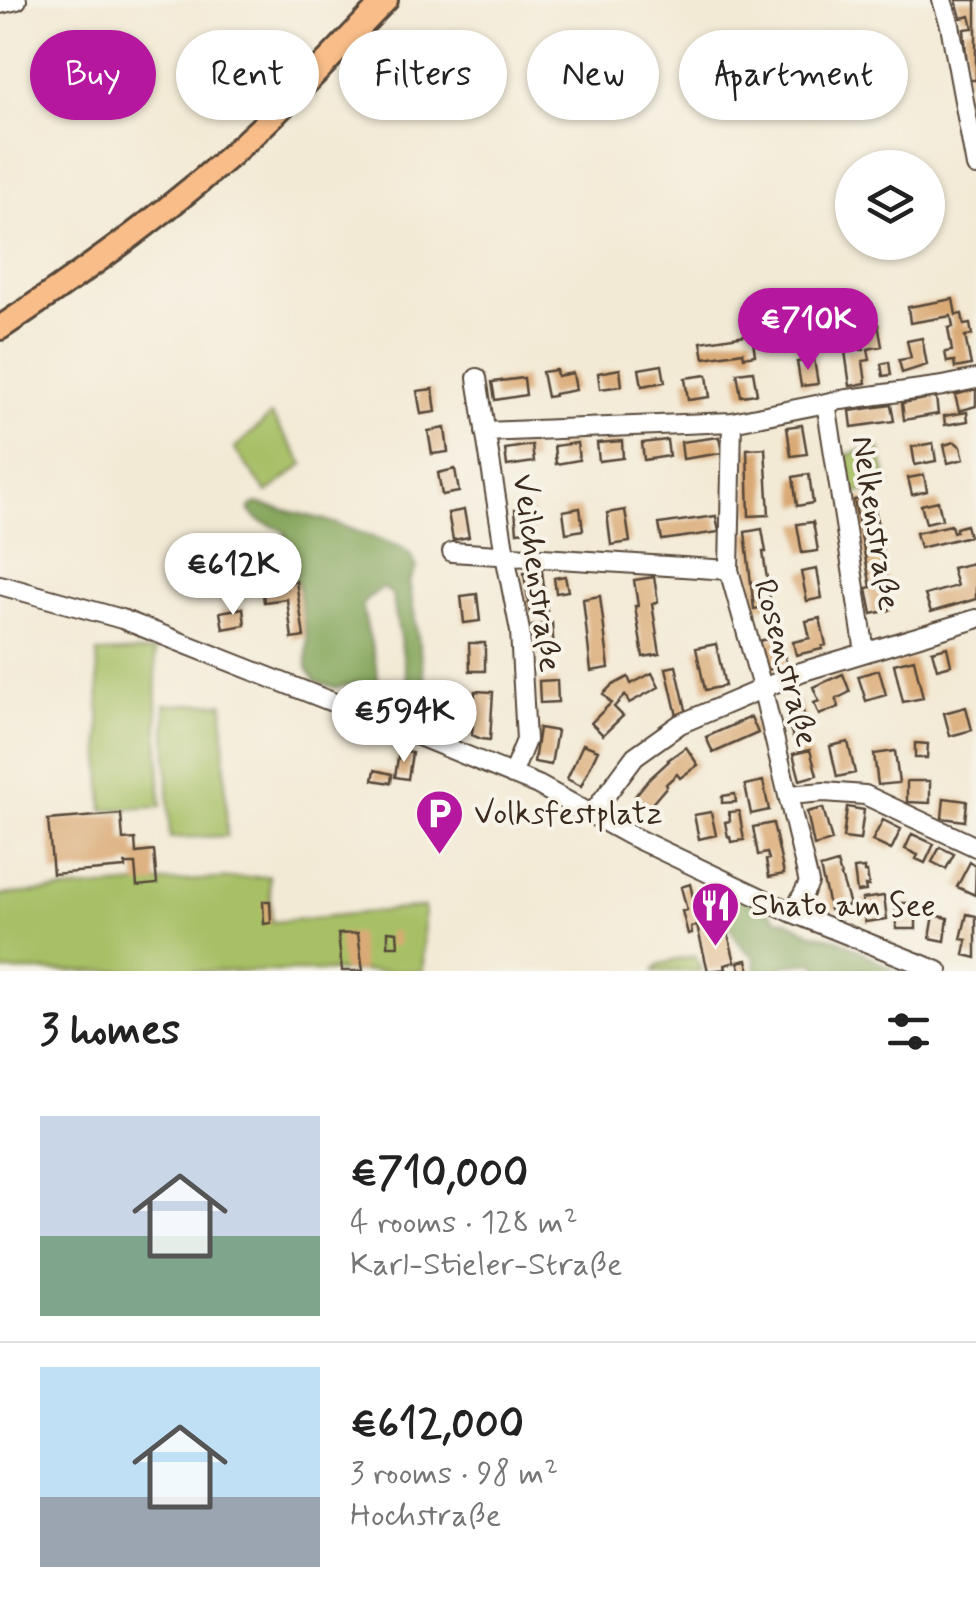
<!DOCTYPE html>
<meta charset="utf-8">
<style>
body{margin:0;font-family:Mynerve,sans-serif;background:#f6f6f6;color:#222;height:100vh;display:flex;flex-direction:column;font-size:38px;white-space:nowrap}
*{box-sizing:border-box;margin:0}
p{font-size:32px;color:#767676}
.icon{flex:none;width:55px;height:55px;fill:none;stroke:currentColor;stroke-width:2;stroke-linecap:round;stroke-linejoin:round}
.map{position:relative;height:971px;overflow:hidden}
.side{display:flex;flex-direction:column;background:#fff;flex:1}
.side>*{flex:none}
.hud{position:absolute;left:30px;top:30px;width:918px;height:90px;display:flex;gap:20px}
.buttons{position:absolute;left:835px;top:150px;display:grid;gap:20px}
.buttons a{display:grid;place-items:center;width:110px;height:110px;border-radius:50%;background:#fff;box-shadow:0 2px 8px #0004;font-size:50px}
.price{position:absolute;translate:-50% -85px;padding:0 22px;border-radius:35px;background:#fff;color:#222;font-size:32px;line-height:65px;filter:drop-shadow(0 2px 5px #0008)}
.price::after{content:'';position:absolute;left:50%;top:60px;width:30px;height:22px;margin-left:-15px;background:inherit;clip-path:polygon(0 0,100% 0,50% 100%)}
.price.current{background:#b5179e;color:#fff}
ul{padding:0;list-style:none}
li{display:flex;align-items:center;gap:30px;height:250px;padding:0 40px}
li+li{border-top:2px solid #e0e0e0}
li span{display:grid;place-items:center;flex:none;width:280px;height:200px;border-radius:0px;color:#555}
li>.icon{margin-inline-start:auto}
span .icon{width:120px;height:120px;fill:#fffc;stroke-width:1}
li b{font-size:42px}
h2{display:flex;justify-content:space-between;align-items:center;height:120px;padding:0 40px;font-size:42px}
.chip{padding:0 35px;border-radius:45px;background:#fff;box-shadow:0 2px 8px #0004;font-size:35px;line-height:90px}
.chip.current{background:#b5179e;color:#fff}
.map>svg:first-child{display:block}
.green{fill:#a7c066;stroke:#717542;stroke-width:2.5}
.forest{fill:#85a65b;stroke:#60683c;stroke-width:2.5}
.building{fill:#daaa76}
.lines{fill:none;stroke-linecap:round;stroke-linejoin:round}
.minor-casing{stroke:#574739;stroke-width:22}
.major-casing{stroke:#574739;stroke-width:28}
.minor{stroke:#fff;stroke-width:18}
.major{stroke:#f8bd89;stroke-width:22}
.labels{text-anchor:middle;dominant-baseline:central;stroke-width:8;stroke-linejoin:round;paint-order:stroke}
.street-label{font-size:32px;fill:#3b2a1e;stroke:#f7f3e8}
.poi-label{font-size:32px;fill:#3b2a1e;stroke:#f7f3e8;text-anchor:start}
</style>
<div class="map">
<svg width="976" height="971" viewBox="0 0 976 971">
<rect width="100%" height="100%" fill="#f7f3e8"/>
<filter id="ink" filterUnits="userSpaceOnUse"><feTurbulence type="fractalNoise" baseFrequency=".01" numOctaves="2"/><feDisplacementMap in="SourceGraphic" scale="20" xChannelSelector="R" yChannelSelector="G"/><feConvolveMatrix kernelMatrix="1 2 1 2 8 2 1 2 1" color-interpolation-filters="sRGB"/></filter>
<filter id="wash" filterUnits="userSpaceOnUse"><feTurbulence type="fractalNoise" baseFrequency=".0048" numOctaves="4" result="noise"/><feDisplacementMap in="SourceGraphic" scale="40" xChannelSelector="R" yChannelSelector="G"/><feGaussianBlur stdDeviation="2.25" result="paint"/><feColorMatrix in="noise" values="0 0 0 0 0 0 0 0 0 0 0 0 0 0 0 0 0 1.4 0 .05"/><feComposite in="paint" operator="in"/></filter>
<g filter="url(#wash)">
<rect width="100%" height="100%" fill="#f3ead5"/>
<path class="green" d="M271 415 304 464 267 493 234 449Z
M879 447 889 487 847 495 841 456Z
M155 651 161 807 103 810 97 653Z
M223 703 227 836 170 838 165 705Z
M269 876 272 922 424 907 423 971H0V895L166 882Z
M695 956 702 971H654L660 964Z"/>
<path class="forest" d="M256 503 325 520 401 547 410 554 417 567 409 582 427 693 425 706 414 705 410 695 392 594 383 588 369 597 362 605C367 633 378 661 379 689L371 697 362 695 356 683 336 688 315 681 307 668V640L298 583 291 580 264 581 263 576 275 573 286 533C272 522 259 527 249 509Z
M732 892 765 908 777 919 785 920 812 933 840 940 896 971H820L814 962 784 965 781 971H756L754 956C737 947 723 919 724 900Z"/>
<g id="blocks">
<path class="building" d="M956 0H976V80H968L964 29 973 28 970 16 961 18Z
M953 299 956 315 962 314 964 325 970 324 972 335 965 336 971 365 955 368 954 361 947 362 945 352 952 351 948 328 953 327 951 316 910 323 908 307Z
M847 317 849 325 842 326 843 333 797 342 794 326Z
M878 324 882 346 868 349 870 360 863 361 866 383 850 386 845 351 860 348 861 350H864L861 327Z
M752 334 755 355 744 357 743 352 704 358 701 342Z
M922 338 927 365 902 373 899 360 911 358 907 341Z
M814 359 818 384 801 386 797 362Z
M889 362 891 375 883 376 881 364Z
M662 365 665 382 642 386 639 369Z
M620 369 622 386 600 389 598 373Z
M556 370 557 376 573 373 576 390 554 394V396L547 397 542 372Z
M753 371 757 394 741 396 737 373Z
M707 375 710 397 688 400 685 378Z
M524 378 526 395 495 400 492 382Z
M433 389 436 412 421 414 417 391Z
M976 389V406L959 411 955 395Z
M936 397 938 414 904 420 902 403Z
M891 405 894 421 852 427 850 411Z
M967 412 968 421 945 425 944 416Z
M802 425 807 454 791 456 787 427Z
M445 428 448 452 432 454 428 431Z
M719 437 722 453 683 459 681 442Z
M667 440 669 456 644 460 642 443Z
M622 441 623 458 599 461 597 443Z
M955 442 961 447 964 459 948 463 944 445Z
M577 443 579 460 556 464 554 446Z
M933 443 936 461 915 465 912 447Z
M532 445 534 462 507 466 505 449Z
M765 448 769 515 749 516 747 449Z
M455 469 459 492 442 495 438 473Z
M809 474 813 503 797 506 793 477Z
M924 475 927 491 912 495 908 478Z
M873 497 888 584H885L890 610 872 614 867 588 871 587 854 500Z
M938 501 942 519 926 523 921 505Z
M531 507 534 530 517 532 515 509Z
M580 508 583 530 566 533 563 511Z
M464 510 469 537 453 540 448 513Z
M625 510 630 542 611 545 607 513Z
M716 516 719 532 662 540 659 524Z
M813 522 818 551 802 553 797 524Z
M951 525 953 532 956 531V528L966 525 969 536 920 548 916 533Z
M762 529 766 552H763L771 606 754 609 745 532Z
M973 563 976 574V599L931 612 925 595 957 586 952 568Z
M817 569 822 598 807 601 801 572Z
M542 571 547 611 530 613 524 573Z
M565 576 568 591 556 593 554 578Z
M654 577 658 602 652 604 660 654 643 657 635 606H638L634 580Z
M296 581 304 637 292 639 287 599 264 602 262 586Z
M477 594 480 621 464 623 461 596Z
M600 596 609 668 591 671 583 599Z
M243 608 245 625 223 629 220 612Z
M820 618 826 645 822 646V649L796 655 793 642 810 638 806 621Z
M552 623 554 652 537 655 532 626Z
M779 636 787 665 767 670 759 641Z
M469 643H485V671H470Z
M716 644 725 686 705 690 696 648Z
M947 647 951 665 937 669 932 651Z
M914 659 923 698 903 702 894 664Z
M676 666 687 714 677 716 666 668Z
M879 670 886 695 866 701 858 676Z
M652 673 659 687 629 703 625 695 614 707 623 716 603 735 591 723 611 703 603 694 611 686 628 677 631 684Z
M843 674 850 692 836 699 839 707 819 715 814 703 819 701 813 687Z
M557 680 558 702 540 703 539 681Z
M475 691 493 692 490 740 481 739 472 735Z
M798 698 808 725 801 728 804 737 794 740 787 720 790 719 785 705Z
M966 707 972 730 950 736 944 713Z
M751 717 758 733 713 753 706 737Z
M539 728 557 731 551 765 534 762Z
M848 742 855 773 837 777 830 746Z
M915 743 928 744 927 758H915Z
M583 744 598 750 581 786 567 779Z
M686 747 698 765 680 778 677 774 666 784 667 786 649 807 635 796 648 780 669 761 668 760Z
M810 750 817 775 800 780 793 754Z
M399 751 412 753 408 779 395 777Z
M895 751 899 783 878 785 874 754Z
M375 770 392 774 391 783 373 780Z
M763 781 769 810 751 814 745 785Z
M907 781H930V803L907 802Z
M735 794 736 802 722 803V796Z
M944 798 967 801 965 821 942 818Z
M847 807 864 810 860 840 843 838Z
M823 808 832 841 814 846 807 812Z
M739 811 744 840 731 842 730 837H728L725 822 730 821 729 812Z
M711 812 716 835 699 839 694 815Z
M121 814 123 840 135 839 136 853 154 851 157 884 137 886 135 864H125V868L53 874 48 820Z
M883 820 901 829 891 850 872 841Z
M773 823 784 874 769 877 766 860 769 859 767 853 758 855 753 827Z
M912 834 934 844 925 863 916 859 918 855 905 849Z
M940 847 954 854 946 869 932 862Z
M970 862 976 866 975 895 957 887Z
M837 863 850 905 830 910 820 868Z
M864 868V872H867L869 886H865L866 891 857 892 854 869Z
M690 884 695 906 713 902 722 935 728 934 735 962 725 965 726 969 708 971 697 926 691 927 692 933 688 934 682 911 687 910 681 887Z
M884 896 887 919 865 922 862 899Z
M263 901H270L271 923 264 924Z
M896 903H916V929H896Z
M967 914 976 916V958L964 955 967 940 961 939Z
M934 915 948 918 945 941 930 938Z
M388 931 397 932 398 946H388Z
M358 933 363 971H342L338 934Z
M747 960 750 971H741L738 962Z"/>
</g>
</g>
<g filter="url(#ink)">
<use href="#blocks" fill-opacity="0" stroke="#574739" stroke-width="2.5"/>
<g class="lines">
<defs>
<path id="minor" d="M942 0 950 25 976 166
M0 4 17 0
M477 378 505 555 520 631 526 740 512 775
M826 403 865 652
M732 422 729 570 762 687 809 883 793 913
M485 432 732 422 841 400 943 386 976 379
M452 552 729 570
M0 585 122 619 426 739 538 785 629 835 793 913 938 971
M789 795 824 792 865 795 976 847
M592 814 635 756 680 724 801 672 976 619"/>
<path id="major" d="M0 328C90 268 177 206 256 132 301 90 343 44 386 0"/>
</defs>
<use href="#minor" class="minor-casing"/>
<use href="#major" class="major-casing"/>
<use href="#minor" class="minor"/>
<use href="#major" class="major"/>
</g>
</g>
<defs>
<symbol id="parking-pin" viewBox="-11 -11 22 30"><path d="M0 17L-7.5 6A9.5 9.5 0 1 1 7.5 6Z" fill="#b5179e" stroke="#f7f3e8"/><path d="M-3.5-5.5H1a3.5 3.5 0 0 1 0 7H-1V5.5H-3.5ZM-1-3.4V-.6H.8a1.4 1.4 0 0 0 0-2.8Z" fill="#fff"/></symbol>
<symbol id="restaurant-pin" viewBox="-11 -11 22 30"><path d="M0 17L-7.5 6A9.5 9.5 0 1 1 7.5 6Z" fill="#b5179e" stroke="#f7f3e8"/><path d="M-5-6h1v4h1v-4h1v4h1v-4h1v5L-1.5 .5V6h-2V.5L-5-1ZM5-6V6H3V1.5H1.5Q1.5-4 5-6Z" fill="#fff"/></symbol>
</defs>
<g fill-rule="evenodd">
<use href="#parking-pin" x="412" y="786" width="55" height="75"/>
<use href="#restaurant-pin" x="688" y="878" width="55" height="75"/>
</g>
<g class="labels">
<g class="street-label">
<text transform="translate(875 523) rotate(81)">Nelkenstraße</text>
<text transform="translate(536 573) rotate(82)">Veilchenstraße</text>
<text transform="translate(785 663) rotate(75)">Rosenstraße</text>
</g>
<g class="poi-label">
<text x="474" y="814">Volksfestplatz</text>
<text x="751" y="906">Shato am See</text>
</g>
</g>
</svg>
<div class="buttons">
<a><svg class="icon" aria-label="layers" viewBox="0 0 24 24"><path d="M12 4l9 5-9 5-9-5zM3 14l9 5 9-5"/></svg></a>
</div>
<b class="price current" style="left:808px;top:373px">€710K</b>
<b class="price" style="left:233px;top:618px">€612K</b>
<b class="price" style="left:404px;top:765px">€594K</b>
<div class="hud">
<a class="chip current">Buy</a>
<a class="chip">Rent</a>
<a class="chip">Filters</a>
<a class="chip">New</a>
<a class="chip">Apartment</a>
</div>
</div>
<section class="side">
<h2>3 homes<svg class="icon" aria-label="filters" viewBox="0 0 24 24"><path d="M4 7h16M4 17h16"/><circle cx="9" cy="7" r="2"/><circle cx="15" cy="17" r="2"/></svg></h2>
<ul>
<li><span style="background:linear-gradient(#c9d6e8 60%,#7fa58c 0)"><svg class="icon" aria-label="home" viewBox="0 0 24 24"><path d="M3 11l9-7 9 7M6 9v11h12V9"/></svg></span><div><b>€710,000</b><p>4 rooms · 128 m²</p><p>Karl-Stieler-Straße</p></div></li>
<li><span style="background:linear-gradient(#bfe0f5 65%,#9aa5b1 0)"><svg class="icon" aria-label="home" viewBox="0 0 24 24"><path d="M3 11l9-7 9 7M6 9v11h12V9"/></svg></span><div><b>€612,000</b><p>3 rooms · 98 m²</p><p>Hochstraße</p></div></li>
</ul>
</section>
